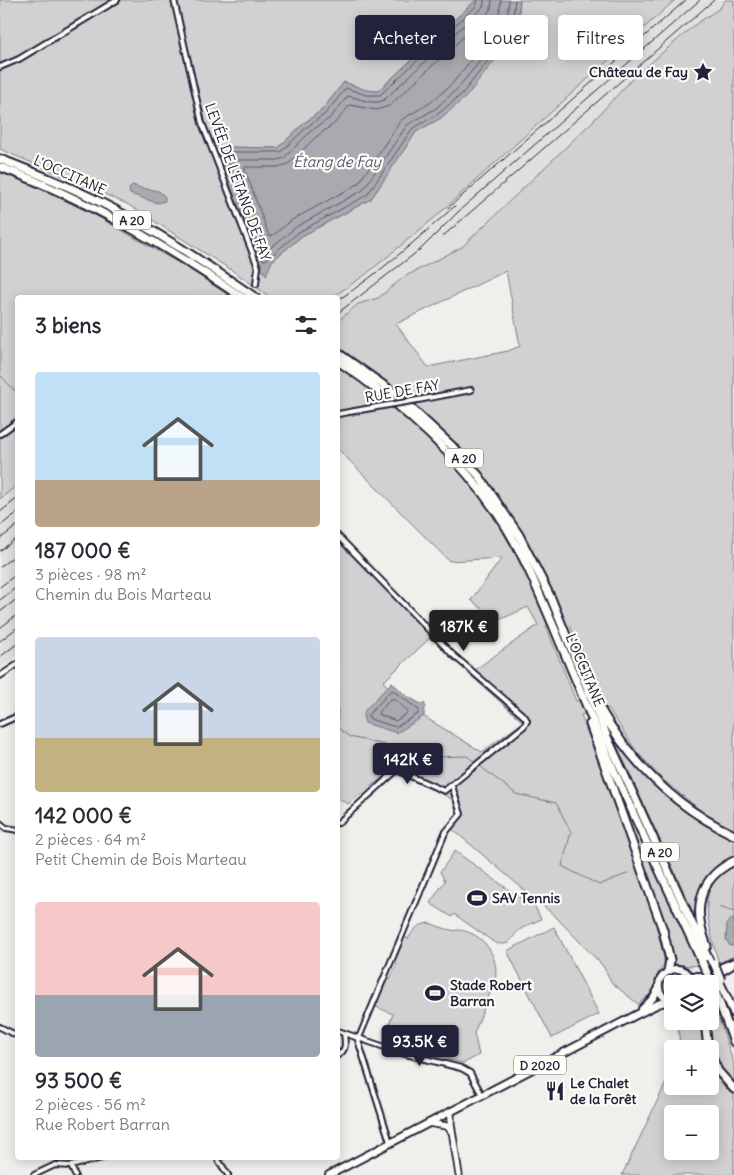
<!DOCTYPE html>
<html lang="fr">
<meta charset="utf-8">
<style>
body{margin:0;font-family:Delius,sans-serif;background:#f2f2f3;color:#2b2b33;height:100vh;display:flex;flex-direction:column;font-size:19px;white-space:nowrap}
*{box-sizing:border-box;margin:0}
p{font-size:16px;color:#7c7c81}
.icon{flex:none;width:28px;height:28px;fill:none;stroke:currentColor;stroke-width:2;stroke-linecap:round;stroke-linejoin:round}
.map{position:relative;flex:1;overflow:hidden}
.drawer{position:absolute;left:15px;top:295px;width:325px;height:865px;display:flex;flex-direction:column;background:#fff;border-radius:5px;box-shadow:0 2px 12px #0003}
.drawer>*{flex:none}
.hud{position:absolute;left:355px;top:15px;width:304px;height:45px;display:flex;gap:10px}
.controls{position:absolute;left:664px;top:975px;display:grid;gap:10px}
.controls a{display:grid;place-items:center;width:55px;height:55px;border-radius:5px;background:#fff;box-shadow:0 2px 12px #0003;font-size:25px}
.price{position:absolute;translate:-50% -42px;padding:0 11px;border-radius:5px;background:#22223b;color:#fff;font-size:16px;line-height:32px;filter:drop-shadow(0 1px 2px #0008)}
.price::after{content:'';position:absolute;left:50%;top:30px;width:15px;height:11px;margin-left:-8px;background:inherit;clip-path:polygon(0 0,100% 0,50% 100%)}
.price.current{background:#222;color:#fff}
ul{padding:0;list-style:none}
li{display:grid;align-content:center;gap:10px;height:265px;padding:0 20px}
li span{display:grid;place-items:center;height:155px;border-radius:5px;color:#555}
li>.icon{margin-inline-start:auto}
span .icon{width:90px;height:90px;fill:#fffc;stroke-width:1}
li b{font-size:21px}
h2{display:flex;justify-content:space-between;align-items:center;height:60px;padding:0 20px;font-size:21px}
.chip{padding:0 18px;border-radius:5px;background:#fff;box-shadow:0 2px 12px #0003;font-size:18px;line-height:45px}
.chip.current{background:#22223b;color:#fff}
.map>svg:first-child{display:block}
.built{fill:#e0e0df}
.green{fill:#d2d1d1;stroke:#7a7a86;fill-rule:evenodd}
.water{fill:#a9a9b0;stroke:#737381}
.lines{fill:none;stroke-linecap:round;stroke-linejoin:round}
.shore{stroke:#58586a;stroke-width:1}
.stream{stroke:#737381;stroke-width:1}
.street-casing{stroke:#22223b;stroke-width:8}
.secondary-casing{stroke:#22223b;stroke-width:9}
.primary-casing{stroke:#22223b;stroke-width:10}
.highway-casing{stroke:#22223b;stroke-width:11}
.street{stroke:#fdfcf7;stroke-width:4}
.secondary{stroke:#fdfcf7;stroke-width:5.5}
.primary{stroke:#fdfcf7;stroke-width:6}
.highway{stroke:#fdfcf7;stroke-width:7}
.rail{stroke:#22223b;stroke-width:1}
.street-bridge-casing{stroke:#22223b;stroke-width:8;stroke-linecap:butt}
.highway-bridge-casing{stroke:#22223b;stroke-width:11;stroke-linecap:butt}
.street-bridge{stroke:#fdfcf7;stroke-width:4}
.highway-bridge{stroke:#fdfcf7;stroke-width:7}
.labels{text-anchor:middle;dominant-baseline:central;stroke-width:4.5;stroke-linejoin:round;paint-order:stroke}
.shield{fill:#fdfcf7;stroke:#646373;stroke-width:1}
.shield-label{font-size:12px;font-weight:bold;fill:#22223b}
.poi-label{font-size:14px;font-weight:bold;fill:#22223b;stroke:#fdfcf7;text-anchor:start}
.street-label{font-size:14px;fill:#22223b;stroke:#fdfcf7}
.water-label{font-size:15px;font-style:italic;fill:#58586a;stroke:#fdfcf7}
</style>
<div class="map">
<svg width="734" height="1175" viewBox="0 0 734 1175">
<rect width="100%" height="100%" fill="#f0efec"/>
<filter id="ink" filterUnits="userSpaceOnUse"><feTurbulence type="fractalNoise" baseFrequency=".02" numOctaves="2"/><feDisplacementMap in="SourceGraphic" scale="10" xChannelSelector="R" yChannelSelector="G"/><feConvolveMatrix kernelMatrix="1 2 1 2 8 2 1 2 1" color-interpolation-filters="sRGB"/></filter>
<g filter="url(#ink)">
<path class="built" d="M675 0H725L720 8 696 24 634 77 594 120 462 247 404 277 378 298 358 304 338 321V298H331L366 275 485 172Z
M17 454V655L0 669V468Z"/>
<path class="green" d="M0 0H476L378 91 366 90 344 82 322 110 304 123 278 148 226 147 272 261 302 236 371 199 416 132 441 118 518 20 520 0H675L433 219 365 275 331 298 270 297 236 273 127 204 0 149Z
M725 0H734V830L715 822 662 779 637 752 608 708 581 715 650 900 664 958V965L658 973 654 991 638 1004 612 983 603 966 555 916 451 828 458 815 453 800 396 767 348 804 338 798V541L431 637 383 682 423 716 482 752 523 722 469 674 538 625 528 607 497 621 471 600 502 558 449 561 338 449V321L358 304 378 298 404 277 462 247 594 120 634 77 696 24 720 8ZM506 271 520 346 508 351 428 367 396 324ZM546 626H570L601 699 576 701Z
M0 171 13 176 95 215 189 269 231 297 18 298 17 485 0 499Z
M617 746 622 748C635 762 648 778 662 791 684 810 708 827 734 839V857C707 870 700 883 696 912L694 914Z
M629 812 698 965 690 966 676 964 664 921 625 813Z
M455 851 523 900 530 897 541 919C534 923 524 926 518 931 510 939 511 947 495 943L454 914 452 917 430 903 445 881 440 872Z
M734 866V956L719 963C715 951 712 940 710 928 704 899 705 882 734 866Z
M429 923C436 925 444 929 451 930 454 931 456 930 459 930 484 933 500 957 495 981L474 1033 479 1055 464 1063 421 1053 405 1039 386 1032 393 1014 374 1006 385 980 391 977 397 964 394 959 404 937 408 939C414 929 417 925 429 923Z
M554 927 599 1014 552 1038 507 951Z
M675 973 682 975 688 984H672V996C662 990 663 978 675 973Z
M710 992 734 1064V1085C713 1063 711 1050 707 1021H710Z
M678 1021H701L705 1049H680Z
M710 1064 717 1075 734 1094V1175H622L672 1070V1086H710ZM672 1114H710V1151H672Z"/>
<path class="water" d="M476 0H520L518 20 502 51 466 97 441 118 416 132 371 199 302 236 272 261 266 275 259 265 219 154 226 147 278 148 304 123 322 110 344 82 366 90 378 91Z
M133 185 141 188 159 191 165 197V201L157 203 130 194 129 189Z
M392 682 405 695 421 704 424 703 426 707 424 710V716L397 733 365 723 363 716 365 710Z
M732 919 734 920V946H730L726 939 727 923Z"/>
<g class="lines">
<path class="shore" d="M478 0 476 6 380 95H366L346 88 326 113 307 127 281 152H229L226 154 263 260H266L299 232 367 195 412 129 438 114 462 94 498 48 513 18 515 0
M484 0V5L480 10 384 100C372 106 360 98 348 96L330 118 311 131 284 158 278 160H235L234 162 266 249H269L296 227 363 190 407 125 435 109 457 89 493 45 507 17 509 0
M492 0 491 8 486 16 389 106 376 110 350 105 335 123 316 137 288 164 278 167H245V170L269 236H272L292 220 358 184 401 120 430 103 452 84 486 41 499 14 501 0
M392 690 419 710 418 714 396 727 370 719 368 716Z
M391 699H394L408 711 407 713 396 721 378 714Z"/>
<path class="stream" d="M0 375 18 394
M338 728 350 737 436 757 467 756 516 794 556 803 571 832 562 866 599 885 629 873
M719 907 734 912"/>
<defs>
<path id="street" d="M174 0 202 123 258 267 256 284
M0 67 19 59 117 0
M418 400 471 390
M338 414 377 407
M0 434 18 421
M338 536 452 654 525 717 527 721 524 726 444 791 397 770 338 823
M0 676 18 664
M0 724 18 716
M0 823 6 828 18 830
M0 1027 18 1036
M338 1031 402 1053 461 1068 470 1073 482 1095
M338 1055C347 1050 345 1043 344 1033
M390 1142 358 1040 445 833 461 814 452 786
M217 1158 228 1175
M71 1166 102 1158
M34 1175 55 1165 71 1166 75 1175"/>
<path id="secondary" d="M451 1111V1124L459 1175
M428 1123 447 1126 451 1131"/>
<path id="primary" d="M690 976H700L734 962
M702 984 731 966
M669 1001C639 982 684 950 693 984
M642 1009 653 998 659 988
M329 1175 636 1015 658 1004 669 1001"/>
<path id="highway" d="M0 159C31 171 62 183 92 198 149 226 203 262 256 298
M0 167C87 199 165 246 243 298
M338 353 396 394 452 446 479 476 519 535 551 598 608 739 711 965
M338 361C404 406 464 459 506 527 526 560 540 595 555 630 571 668 587 707 603 745 634 818 669 890 702 962
M599 707C631 763 675 807 734 835
M590 724 663 930 670 960 668 971
M707 946C693 911 697 879 734 861
M719 981 734 1013
M714 988 734 1042
M705 1021 708 1049
M710 1053 718 1071 734 1089"/>
</defs>
<use href="#street" class="street-casing"/>
<use href="#secondary" class="secondary-casing"/>
<use href="#primary" class="primary-casing"/>
<use href="#highway" class="highway-casing"/>
<use href="#street" class="street"/>
<use href="#secondary" class="secondary"/>
<use href="#primary" class="primary"/>
<use href="#highway" class="highway"/>
<path class="rail" d="M448 208 686 0
M442 237 714 0
M338 300C380 273 417 239 455 206
M338 313 422 248 460 210 700 0
M0 512 18 498
M0 526 18 512
M0 539 18 525
M0 551 18 537
M0 567 18 553
M0 587 18 573
M0 600 18 586
M0 612 18 598
M0 628 18 614
M0 641 18 627
M0 657 18 643"/>
<defs>
<path id="street-bridge" d="M377 407 418 400"/>
<path id="highway-bridge" d="M702 962 714 988
M714 963 721 980"/>
</defs>
<use href="#street-bridge" class="street-bridge-casing"/>
<use href="#highway-bridge" class="highway-bridge-casing"/>
<use href="#street-bridge" class="street-bridge"/>
<use href="#highway-bridge" class="highway-bridge"/>
</g>
</g>
<defs>
<symbol id="sight-bare" viewBox="-9 -9 18 18"><path d="M0-6L1.8-2.2L6-1.7L2.9 1.2L3.7 5.4L0 3.3L-3.7 5.4L-2.9 1.2L-6-1.7L-1.8-2.2Z" fill="#22223b" stroke="#fdfcf7" stroke-width="2.5" paint-order="stroke"/></symbol>
<symbol id="stadium-bare" viewBox="-9 -9 18 18"><path d="M0-5a6.5 5 0 1 0 0 10a6.5 5 0 1 0 0-10ZM-3.5-1.8h7v3.6h-7Z" fill="#22223b" stroke="#fdfcf7" stroke-width="2.5" paint-order="stroke"/></symbol>
<symbol id="restaurant-bare" viewBox="-9 -9 18 18"><path d="M-5-6h1v4h1v-4h1v4h1v-4h1v5L-1.5 .5V6h-2V.5L-5-1ZM5-6V6H3V1.5H1.5Q1.5-4 5-6Z" fill="#22223b" stroke="#fdfcf7" stroke-width="2.5" paint-order="stroke"/></symbol>
</defs>
<g fill-rule="evenodd">
<use href="#sight-bare" x="689" y="58" width="28" height="28"/>
<use href="#stadium-bare" x="463" y="884" width="28" height="28"/>
<use href="#stadium-bare" x="421" y="979" width="28" height="28"/>
<use href="#restaurant-bare" x="541" y="1077" width="28" height="28"/>
</g>
<g class="labels">
<g class="shield">
<rect x="113" y="210.5" width="38" height="19" rx="4"/>
<rect x="445" y="448.5" width="38" height="19" rx="4"/>
<rect x="641" y="842.5" width="38" height="19" rx="4"/>
<rect x="514" y="1055.5" width="52" height="19" rx="4"/>
</g>
<g class="shield-label">
<text x="132" y="220">A 20</text>
<text x="464" y="458">A 20</text>
<text x="660" y="852">A 20</text>
<text x="540" y="1065">D 2020</text>
</g>
<g class="poi-label">
<text x="688" y="72" text-anchor="end">Château de Fay</text>
<text x="492" y="898">SAV Tennis</text>
<text x="450" y="985">Stade Robert<tspan x="450" dy="16">Barran</tspan></text>
<text x="570" y="1083">Le Chalet<tspan x="570" dy="16">de la Forêt</tspan></text>
</g>
<g class="street-label">
<text transform="translate(70 175) rotate(24)">L'OCCITANE</text>
<text transform="translate(238 182) rotate(70)">LEVÉE DE L'ÉTANG DE FAY</text>
<text transform="translate(402 391) rotate(-10)">RUE DE FAY</text>
<text transform="translate(585 670) rotate(67)">L'OCCITANE</text>
</g>
<g class="water-label">
<text x="337" y="161">Étang de Fay</text>
</g>
</g>
</svg>
<div class="controls">
<a><svg class="icon" aria-label="layers" viewBox="0 0 24 24"><path d="M12 4l9 5-9 5-9-5zM3 14l9 5 9-5"/></svg></a>
<a>+</a>
<a>−</a>
</div>
<b class="price current" style="left:464px;top:652px">187K €</b>
<b class="price" style="left:408px;top:785px">142K €</b>
<b class="price" style="left:420px;top:1067px">93.5K €</b>
<div class="hud">
<a class="chip current">Acheter</a>
<a class="chip">Louer</a>
<a class="chip">Filtres</a>
</div>
<section class="drawer">
<h2>3 biens<svg class="icon" aria-label="filters" viewBox="0 0 24 24"><path d="M4 7h16M4 17h16"/><circle cx="9" cy="7" r="2"/><circle cx="15" cy="17" r="2"/></svg></h2>
<ul>
<li><span style="background:linear-gradient(#bfe0f5 70%,#b9a48a 0)"><svg class="icon" aria-label="home" viewBox="0 0 24 24"><path d="M3 11l9-7 9 7M6 9v11h12V9"/></svg></span><div><b>187 000 €</b><p>3 pièces · 98 m²</p><p>Chemin du Bois Marteau</p></div></li>
<li><span style="background:linear-gradient(#c9d6e8 65%,#c2b280 0)"><svg class="icon" aria-label="home" viewBox="0 0 24 24"><path d="M3 11l9-7 9 7M6 9v11h12V9"/></svg></span><div><b>142 000 €</b><p>2 pièces · 64 m²</p><p>Petit Chemin de Bois Marteau</p></div></li>
<li><span style="background:linear-gradient(#f6c9c9 60%,#9aa5b1 0)"><svg class="icon" aria-label="home" viewBox="0 0 24 24"><path d="M3 11l9-7 9 7M6 9v11h12V9"/></svg></span><div><b>93 500 €</b><p>2 pièces · 56 m²</p><p>Rue Robert Barran</p></div></li>
</ul>
</section>
</div>
